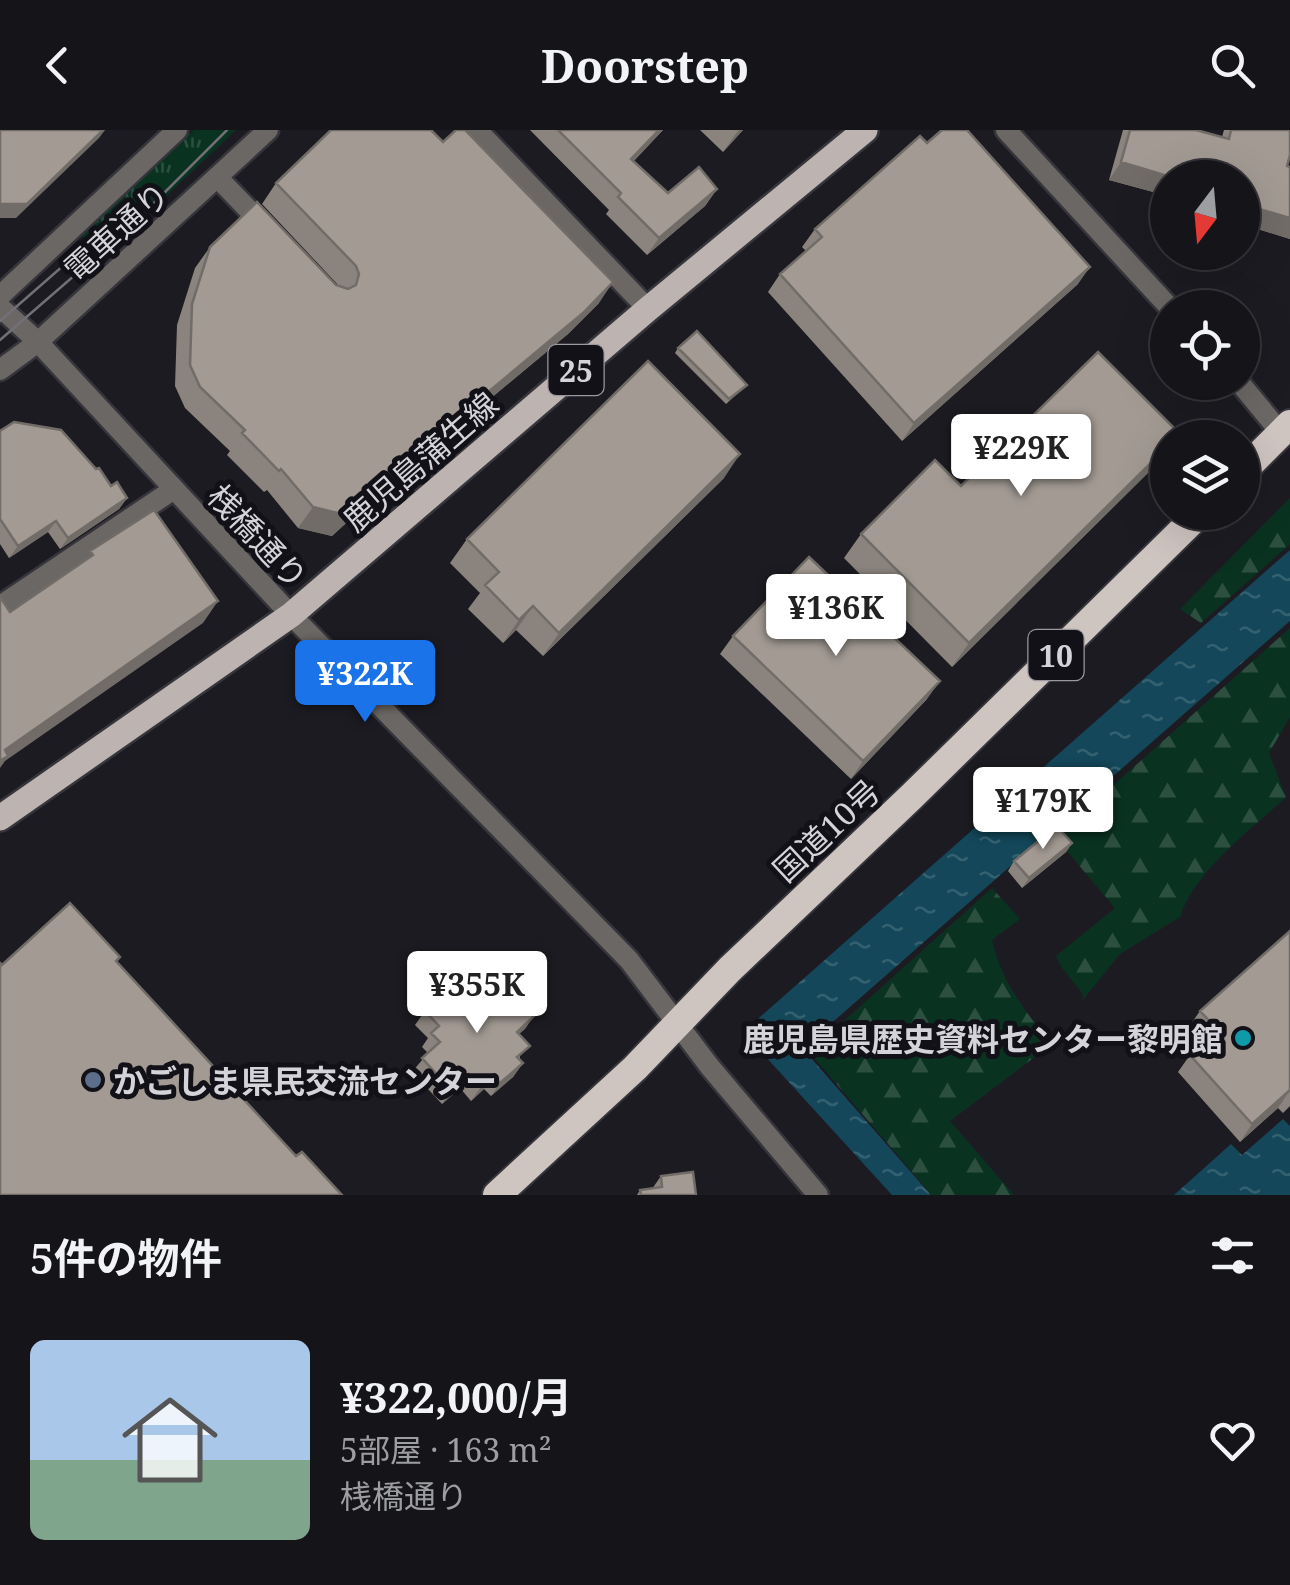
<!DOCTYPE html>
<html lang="ja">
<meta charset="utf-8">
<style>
body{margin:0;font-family:"Noto Serif","Noto Sans JP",serif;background:#222126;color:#f1f3f6;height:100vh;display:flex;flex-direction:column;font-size:38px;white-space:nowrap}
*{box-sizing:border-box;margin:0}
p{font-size:32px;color:#9d9ea2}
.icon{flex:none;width:55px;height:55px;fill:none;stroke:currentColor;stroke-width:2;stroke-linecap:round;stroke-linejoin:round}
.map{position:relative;height:1065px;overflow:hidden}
.sheet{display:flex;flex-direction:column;background:#151419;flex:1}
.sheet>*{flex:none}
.needle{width:65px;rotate:196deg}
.fabs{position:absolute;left:1150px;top:30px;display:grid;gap:20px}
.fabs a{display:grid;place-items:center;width:110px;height:110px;border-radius:50%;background:#151419;box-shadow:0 10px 40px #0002,0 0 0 2px #343338;font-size:50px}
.price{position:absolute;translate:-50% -85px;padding:0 22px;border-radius:10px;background:#fff;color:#222;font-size:32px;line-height:65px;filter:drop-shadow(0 2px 5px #0008)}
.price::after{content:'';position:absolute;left:50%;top:60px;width:30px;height:22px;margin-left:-15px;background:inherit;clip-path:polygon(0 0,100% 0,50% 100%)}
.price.on{background:#1a73e8;color:#fff}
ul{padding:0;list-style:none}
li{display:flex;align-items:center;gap:30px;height:250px;padding:0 30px}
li+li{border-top:2px solid #343338}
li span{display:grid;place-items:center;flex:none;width:280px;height:200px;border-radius:15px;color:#555}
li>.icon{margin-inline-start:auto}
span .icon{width:120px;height:120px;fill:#fffc;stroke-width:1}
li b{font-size:42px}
h2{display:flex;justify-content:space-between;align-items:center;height:120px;padding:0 30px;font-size:42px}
header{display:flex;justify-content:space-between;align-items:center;height:130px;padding:0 30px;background:#151419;font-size:45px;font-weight:700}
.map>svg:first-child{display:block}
.grass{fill:url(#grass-tufts)}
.forest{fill:url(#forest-firs)}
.water{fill:url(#water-ripples)}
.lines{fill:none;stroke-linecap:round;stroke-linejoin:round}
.minor-casing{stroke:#36353b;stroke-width:25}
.tertiary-casing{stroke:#36353b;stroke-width:25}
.primary-casing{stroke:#36353b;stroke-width:30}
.trunk-casing{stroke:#36353b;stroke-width:32}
.minor{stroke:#6b6765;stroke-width:20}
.tertiary{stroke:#6b6765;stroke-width:20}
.primary{stroke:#bdb4b1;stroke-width:25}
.trunk{stroke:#cec4c0;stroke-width:28}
.tram{stroke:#717076;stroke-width:2.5}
.wall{fill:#8b847e}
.shaded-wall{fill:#716c67}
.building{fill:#a29a93;stroke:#716c67;stroke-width:2.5}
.culture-dot{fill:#0f9aa8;stroke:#131118;stroke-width:4}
.service-dot{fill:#5c6f8a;stroke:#131118;stroke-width:4}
.labels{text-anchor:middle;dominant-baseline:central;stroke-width:10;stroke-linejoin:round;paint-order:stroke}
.shield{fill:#131118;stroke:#9a999e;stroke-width:2.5}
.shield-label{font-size:30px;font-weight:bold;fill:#d4d3d8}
.street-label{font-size:32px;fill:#d4d3d8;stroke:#131118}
.poi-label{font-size:32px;font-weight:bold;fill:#d4d3d8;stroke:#131118;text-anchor:end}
</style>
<header><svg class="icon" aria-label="back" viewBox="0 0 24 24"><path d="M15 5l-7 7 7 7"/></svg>Doorstep<svg class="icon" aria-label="search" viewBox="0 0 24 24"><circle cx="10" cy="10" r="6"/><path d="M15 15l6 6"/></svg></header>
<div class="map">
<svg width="1290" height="1065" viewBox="0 0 1290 1065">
<defs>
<pattern id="grass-tufts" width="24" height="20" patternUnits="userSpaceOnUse" patternTransform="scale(2.5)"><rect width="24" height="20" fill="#093221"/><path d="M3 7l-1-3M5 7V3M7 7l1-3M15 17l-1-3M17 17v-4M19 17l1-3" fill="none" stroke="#2c4f40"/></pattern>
<pattern id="forest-firs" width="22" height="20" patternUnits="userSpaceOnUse" patternTransform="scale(2.5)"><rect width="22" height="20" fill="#093221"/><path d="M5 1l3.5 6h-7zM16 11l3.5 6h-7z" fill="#2c4f40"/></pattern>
<pattern id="water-ripples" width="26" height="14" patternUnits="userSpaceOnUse" patternTransform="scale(2.5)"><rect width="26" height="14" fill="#134759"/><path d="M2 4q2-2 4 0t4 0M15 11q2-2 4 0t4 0" fill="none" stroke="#346170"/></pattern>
</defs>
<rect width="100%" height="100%" fill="#1c1b21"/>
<path class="grass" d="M194 0H236L102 127 82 106Z"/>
<path class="forest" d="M1290 368V414L1201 493 1180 479Z
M1290 498V587L1269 623 1286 667C1250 701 1196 739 1180 787L1120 824 1082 871 1083 864 1062 838 1056 826 1115 778 1055 707Z
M992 758 1020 789 992 810C1001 852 1026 881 1051 915L950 991 1014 1065H932L815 929V917Z"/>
<path class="water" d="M1290 420V491L810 912 817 921 811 928 931 1065H892L743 902Z
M1283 989 1290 996V1065H1174L1231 1014 1242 1025Z"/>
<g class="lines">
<defs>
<path id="minor" d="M477 0 648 179
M219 49 268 100
M0 476 174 359"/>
<path id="tertiary" d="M1006 0 1170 178
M0 166 177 0
M0 177 38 212 291 485 629 830 710 937 818 1065
M0 240 38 212 268 0
M1239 252 1281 303"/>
<path id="primary" d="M0 688 291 485 648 179 865 0"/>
<path id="trunk" d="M1242 342 1290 294
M497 1065 635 938 730 839 911 667 1201 382"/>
</defs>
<use href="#minor" class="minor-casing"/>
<use href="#tertiary" class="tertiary-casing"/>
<use href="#primary" class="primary-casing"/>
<use href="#trunk" class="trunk-casing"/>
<use href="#minor" class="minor"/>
<use href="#tertiary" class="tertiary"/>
<use href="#primary" class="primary"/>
<use href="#trunk" class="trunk"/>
<path class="tram" d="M0 191 128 79
M0 210 128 99 227 0"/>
</g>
<path class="wall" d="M530 0H663L633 32 668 63 717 59 705 76 647 125 606 84 609 80Z
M700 0H743L723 22Z
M1123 0H1196L1222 7 1224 0H1290L1287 36 1290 109 1242 94V48H1168V66L1109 50Z
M927 13 1078 154 902 311 768 162 780 144 806 121 802 117 815 99Z
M276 53 599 173 568 204 395 348 332 406 298 398 267 360 264 362 227 325 230 321 185 278 175 256 177 195 195 138 210 117 340 157 262 74Z
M678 218 747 255 726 274 675 223Z
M0 301 111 356 127 368 119 379 60 419 48 402 9 428 0 414Z
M1168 308V322L1163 328 952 537 844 428 861 404Z
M724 348 543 526 516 500 503 513 468 479 480 463 450 433 467 409Z
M733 506 927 569 851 649 720 524Z
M1072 713 1066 722 1022 758 1008 741 1014 731Z
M1290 801V976L1283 983 1278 978 1240 1012 1178 942 1190 925 1202 914 1188 898 1200 881Z
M488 868 534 886 519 904 520 930 523 933 513 947 491 966 484 959 471 971 460 958 442 974 412 942 428 923 422 917 428 908 415 895 425 881Z
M661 1046 696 1065H637L640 1060 652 1059Z"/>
<path class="shaded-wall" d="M103 0H105L99 8 16 88H0V74Z
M659 0H663L619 46 631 29Z
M739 0H743L723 22 735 5Z
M1121 32 1174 48H1168V66L1109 50Z
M717 59 705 76 647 125 659 108Z
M1242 74 1290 88V109L1242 94Z
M1090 137 1078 154 902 311 914 293Z
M613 152 599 173 568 204 395 348 332 406 298 398 313 377 410 327Z
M1168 316V322L1163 328 952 537 969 513Z
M740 324 724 348 543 526 559 503Z
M127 368 119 379 60 419 68 408Z
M56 391 48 402 9 428 18 416Z
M218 471 203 493 5 631 0 638V627L5 620Z
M533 476 516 500 503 513 519 490Z
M940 551 927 569 851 649 863 631Z
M1072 713 1066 722 1022 758 1029 748Z
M534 886 525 899 507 915 517 902Z
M523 933 513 947 491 966 500 953Z
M469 944 460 958 442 974 451 960Z
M494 946 484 959 471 971 481 957Z
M1290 960 1278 978 1240 1012 1252 994Z"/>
<path class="building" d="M0 0H103L27 74H0Z
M331 0H431L443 12 456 0H465L613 152 583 183 410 327 346 385 313 377 281 339 279 341 242 303 245 300 200 257 190 235 192 174 210 117 257 72 336 155 348 159 356 155 359 144 356 136 276 53Z
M558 0H659L631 29 668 63 699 37 717 59 659 108 618 67 621 63Z
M942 0H967L1090 137 914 293 780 144 822 107 815 99 920 6 927 13Z
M1130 0H1196L1229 9 1231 0H1290V25L1287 36 1290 37V88L1242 74V48H1174L1121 32Z
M697 201 747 255 729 269 678 218Z
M1098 222 1180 304 1176 308H1168V316L969 513 861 404 935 330 961 356Z
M648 231 740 324 559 503 533 476 519 490 485 455 499 442 467 409Z
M14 292 61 300 96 339 99 338 111 356 117 352 127 368 68 408 56 391 18 416 0 389V301Z
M154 380 218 471 5 620 8 626 0 631V467L10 482 93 425 90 421Z
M809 427 940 551 863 631 733 506Z
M1057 696 1072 713 1029 748 1014 731Z
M70 773 120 827 116 831 296 1026 302 1022 342 1065H0V833L2 835Z
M1290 801V960L1252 994 1190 925 1218 900 1200 881Z
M457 852 473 870 482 861 488 868 505 853 534 886 517 902 530 916 517 927 523 933 500 953 494 946 481 957 469 944 451 960 422 928 440 912 431 903 439 896 425 881Z
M693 1042 696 1065H641L640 1060 662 1057 661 1046Z"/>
<circle class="culture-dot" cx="1243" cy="908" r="10"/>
<circle class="service-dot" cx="93" cy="950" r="10"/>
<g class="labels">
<g class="shield">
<rect x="548.5" y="215" width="55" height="50" rx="8"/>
<rect x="1028.5" y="500" width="55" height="50" rx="8"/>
</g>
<g class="shield-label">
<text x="576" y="240">25</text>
<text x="1056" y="525">10</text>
</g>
<g class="street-label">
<text transform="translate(116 101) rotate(-42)">電車通り</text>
<text transform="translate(420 331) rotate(-41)">鹿児島蒲生線</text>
<text transform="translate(258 406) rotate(47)">桟橋通り</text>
<text transform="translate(826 700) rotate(-43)">国道10号</text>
</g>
<g class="poi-label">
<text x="1223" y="908">鹿児島県歴史資料センター黎明館</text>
<text x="113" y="950" text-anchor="start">かごしま県民交流センター</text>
</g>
</g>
</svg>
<div class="fabs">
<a><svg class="needle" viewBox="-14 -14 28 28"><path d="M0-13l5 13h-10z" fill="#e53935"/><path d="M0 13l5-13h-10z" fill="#9d9ea2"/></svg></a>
<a><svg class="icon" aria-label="locate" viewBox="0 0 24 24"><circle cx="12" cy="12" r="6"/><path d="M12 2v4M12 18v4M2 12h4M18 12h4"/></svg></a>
<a><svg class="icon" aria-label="layers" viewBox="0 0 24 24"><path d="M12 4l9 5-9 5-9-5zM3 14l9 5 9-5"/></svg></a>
</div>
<b class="price" style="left:1021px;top:369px">¥229K</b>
<b class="price" style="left:836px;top:529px">¥136K</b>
<b class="price on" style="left:365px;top:595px">¥322K</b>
<b class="price" style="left:1043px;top:722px">¥179K</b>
<b class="price" style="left:477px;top:906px">¥355K</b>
</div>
<section class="sheet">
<h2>5件の物件<svg class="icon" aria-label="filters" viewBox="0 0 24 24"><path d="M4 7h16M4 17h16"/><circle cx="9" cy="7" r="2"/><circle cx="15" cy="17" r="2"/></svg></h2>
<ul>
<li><span style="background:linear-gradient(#a9c7e8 60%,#7fa58c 0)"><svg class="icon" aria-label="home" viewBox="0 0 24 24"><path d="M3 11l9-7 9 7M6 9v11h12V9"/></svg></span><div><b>¥322,000/月</b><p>5部屋 · 163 m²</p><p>桟橋通り</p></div><svg class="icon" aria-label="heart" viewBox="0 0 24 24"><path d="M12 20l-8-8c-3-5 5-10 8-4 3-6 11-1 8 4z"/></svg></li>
</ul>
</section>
